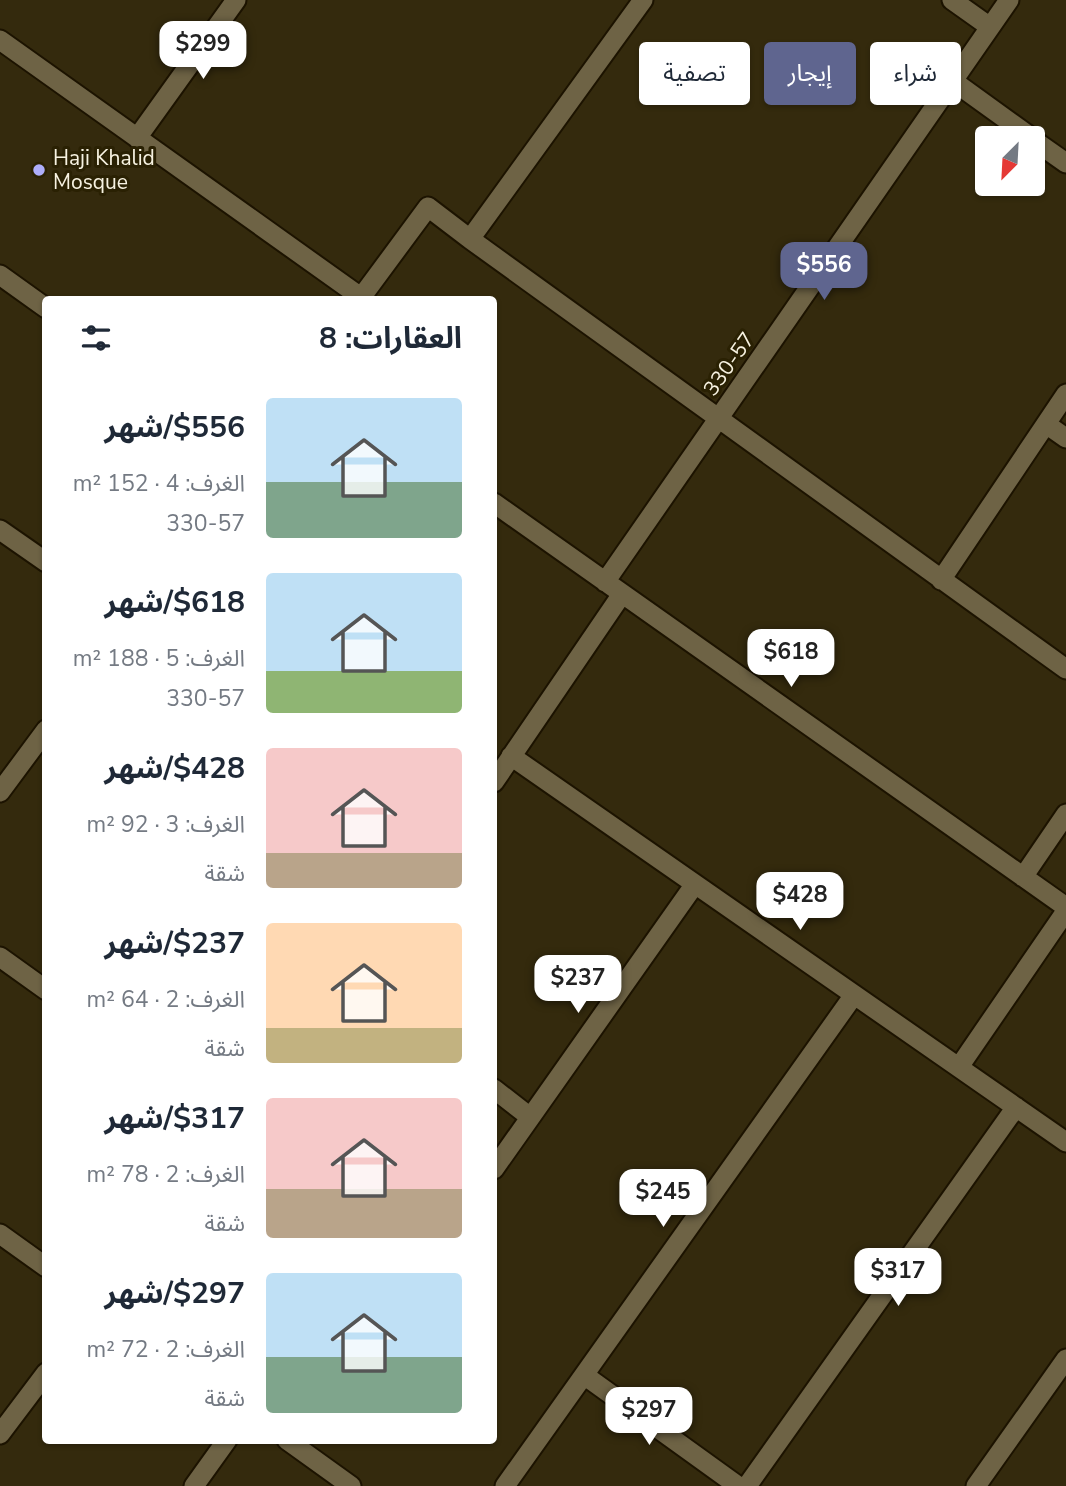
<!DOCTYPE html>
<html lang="ar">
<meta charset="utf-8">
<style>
body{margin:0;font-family:"Nunito Sans","Noto Sans Arabic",sans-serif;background:#f2f2f3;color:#1f2937;direction:rtl;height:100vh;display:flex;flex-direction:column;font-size:26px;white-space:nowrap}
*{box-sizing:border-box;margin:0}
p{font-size:23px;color:#747a83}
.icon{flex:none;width:38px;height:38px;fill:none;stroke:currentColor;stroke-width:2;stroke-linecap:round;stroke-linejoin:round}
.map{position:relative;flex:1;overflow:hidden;direction:ltr}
.sheet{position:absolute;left:42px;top:296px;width:455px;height:1148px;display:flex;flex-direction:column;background:#fff;border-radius:7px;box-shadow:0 2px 5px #0004;direction:rtl}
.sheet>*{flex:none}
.banner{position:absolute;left:518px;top:42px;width:443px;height:63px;direction:rtl;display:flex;gap:14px}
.needle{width:46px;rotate:204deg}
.controls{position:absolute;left:975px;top:126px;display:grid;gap:14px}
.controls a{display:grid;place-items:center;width:70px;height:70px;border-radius:7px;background:#fff;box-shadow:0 2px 5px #0004;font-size:35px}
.price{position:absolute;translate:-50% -60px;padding:0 16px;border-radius:14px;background:#fff;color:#222;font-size:23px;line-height:46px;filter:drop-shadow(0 2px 4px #0008)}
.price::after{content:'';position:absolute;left:50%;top:42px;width:21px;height:16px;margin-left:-10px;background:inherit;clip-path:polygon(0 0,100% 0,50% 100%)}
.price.active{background:#5f658f;color:#fff}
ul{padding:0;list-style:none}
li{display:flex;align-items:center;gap:21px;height:175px;padding:0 35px}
li span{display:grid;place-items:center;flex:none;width:196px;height:140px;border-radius:7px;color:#555}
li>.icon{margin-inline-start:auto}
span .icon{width:84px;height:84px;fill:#fffc;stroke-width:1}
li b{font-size:30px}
h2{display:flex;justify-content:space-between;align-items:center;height:84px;padding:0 35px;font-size:30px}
.chip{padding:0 24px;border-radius:7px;background:#fff;box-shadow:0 2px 5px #0004;font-size:24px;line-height:63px}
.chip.active{background:#5f658f;color:#fff}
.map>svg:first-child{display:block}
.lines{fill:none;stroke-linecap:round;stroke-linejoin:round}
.street-casing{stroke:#1c1300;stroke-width:23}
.street{stroke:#6e6345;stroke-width:19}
.poi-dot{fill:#aeaefa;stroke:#2a2103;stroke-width:2.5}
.labels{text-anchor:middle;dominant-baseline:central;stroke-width:6;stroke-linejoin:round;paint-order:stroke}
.poi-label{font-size:21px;fill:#f7f2e1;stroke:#2a2103;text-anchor:start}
.street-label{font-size:21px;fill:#f7f2e1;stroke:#2a2103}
</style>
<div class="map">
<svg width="1066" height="1486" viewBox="0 0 1066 1486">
<rect width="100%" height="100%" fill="#342a0d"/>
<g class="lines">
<defs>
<path id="street" d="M952 0 990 27
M0 40 362 298
M953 81 1032 138
M137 138 236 0
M1032 139 1066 163
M470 239 643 0
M0 275 46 308
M360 299 428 207 470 239 1066 669
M1046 424 1066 438
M494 503 1066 907
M0 530 46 562
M941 580 1066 394
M605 582 1009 0
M511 756 1066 1142
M494 782 622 594
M0 792 46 730
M1023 877 1066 814
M0 957 46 990
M959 1067 1066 911
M494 1089 530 1117
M494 1169 695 884
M0 1234 46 1267
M584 1375 738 1486
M0 1434 46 1373
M287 1440 351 1486
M194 1486 227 1440
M505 1486 854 995
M747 1486 1016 1107
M976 1486 1066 1359"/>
</defs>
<use href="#street" class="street-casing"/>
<use href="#street" class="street"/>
</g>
<circle class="poi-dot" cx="39" cy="170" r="7"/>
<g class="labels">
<g class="poi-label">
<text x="53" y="158">Haji Khalid<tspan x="53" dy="24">Mosque</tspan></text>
</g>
<g class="street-label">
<text transform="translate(729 364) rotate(-55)">330-57</text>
</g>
</g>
</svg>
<div class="controls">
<a><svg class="needle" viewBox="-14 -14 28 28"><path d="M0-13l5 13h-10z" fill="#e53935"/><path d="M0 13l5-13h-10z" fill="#747a83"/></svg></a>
</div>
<b class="price" style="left:203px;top:81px">$299</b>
<b class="price active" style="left:824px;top:302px">$556</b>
<b class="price" style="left:791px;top:689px">$618</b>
<b class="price" style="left:800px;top:932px">$428</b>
<b class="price" style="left:578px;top:1015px">$237</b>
<b class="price" style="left:663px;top:1229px">$245</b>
<b class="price" style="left:898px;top:1308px">$317</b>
<b class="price" style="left:649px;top:1447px">$297</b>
<div class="banner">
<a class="chip">شراء</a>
<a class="chip active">إيجار</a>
<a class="chip">تصفية</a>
</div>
<section class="sheet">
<h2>العقارات: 8<svg class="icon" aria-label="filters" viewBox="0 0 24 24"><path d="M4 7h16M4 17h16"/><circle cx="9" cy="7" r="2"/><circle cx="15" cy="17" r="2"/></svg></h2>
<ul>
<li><span style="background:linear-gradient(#bfe0f5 60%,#7fa58c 0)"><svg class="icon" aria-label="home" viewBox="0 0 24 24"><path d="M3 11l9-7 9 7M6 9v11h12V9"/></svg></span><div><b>$556/شهر</b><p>الغرف: 4 · 152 m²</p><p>330-57</p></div></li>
<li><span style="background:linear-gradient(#bfe0f5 70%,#8fb573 0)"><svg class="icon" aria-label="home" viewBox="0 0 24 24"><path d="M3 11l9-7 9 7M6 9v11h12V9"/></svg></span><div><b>$618/شهر</b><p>الغرف: 5 · 188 m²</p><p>330-57</p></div></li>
<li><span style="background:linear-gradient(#f6c9c9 75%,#b9a48a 0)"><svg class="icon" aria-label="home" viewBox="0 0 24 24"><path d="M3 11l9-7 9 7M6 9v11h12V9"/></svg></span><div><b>$428/شهر</b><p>الغرف: 3 · 92 m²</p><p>شقة</p></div></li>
<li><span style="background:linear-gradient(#ffd9b3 75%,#c2b280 0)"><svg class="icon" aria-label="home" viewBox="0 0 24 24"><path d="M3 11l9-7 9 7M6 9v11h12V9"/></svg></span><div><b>$237/شهر</b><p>الغرف: 2 · 64 m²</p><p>شقة</p></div></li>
<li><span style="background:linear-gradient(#f6c9c9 65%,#b9a48a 0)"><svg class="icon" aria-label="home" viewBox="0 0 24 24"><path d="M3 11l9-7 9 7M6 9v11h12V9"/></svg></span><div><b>$317/شهر</b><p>الغرف: 2 · 78 m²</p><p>شقة</p></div></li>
<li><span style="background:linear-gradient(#bfe0f5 60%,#7fa58c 0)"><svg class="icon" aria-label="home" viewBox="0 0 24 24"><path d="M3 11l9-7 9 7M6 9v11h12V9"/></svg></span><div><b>$297/شهر</b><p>الغرف: 2 · 72 m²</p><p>شقة</p></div></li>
</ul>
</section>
</div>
